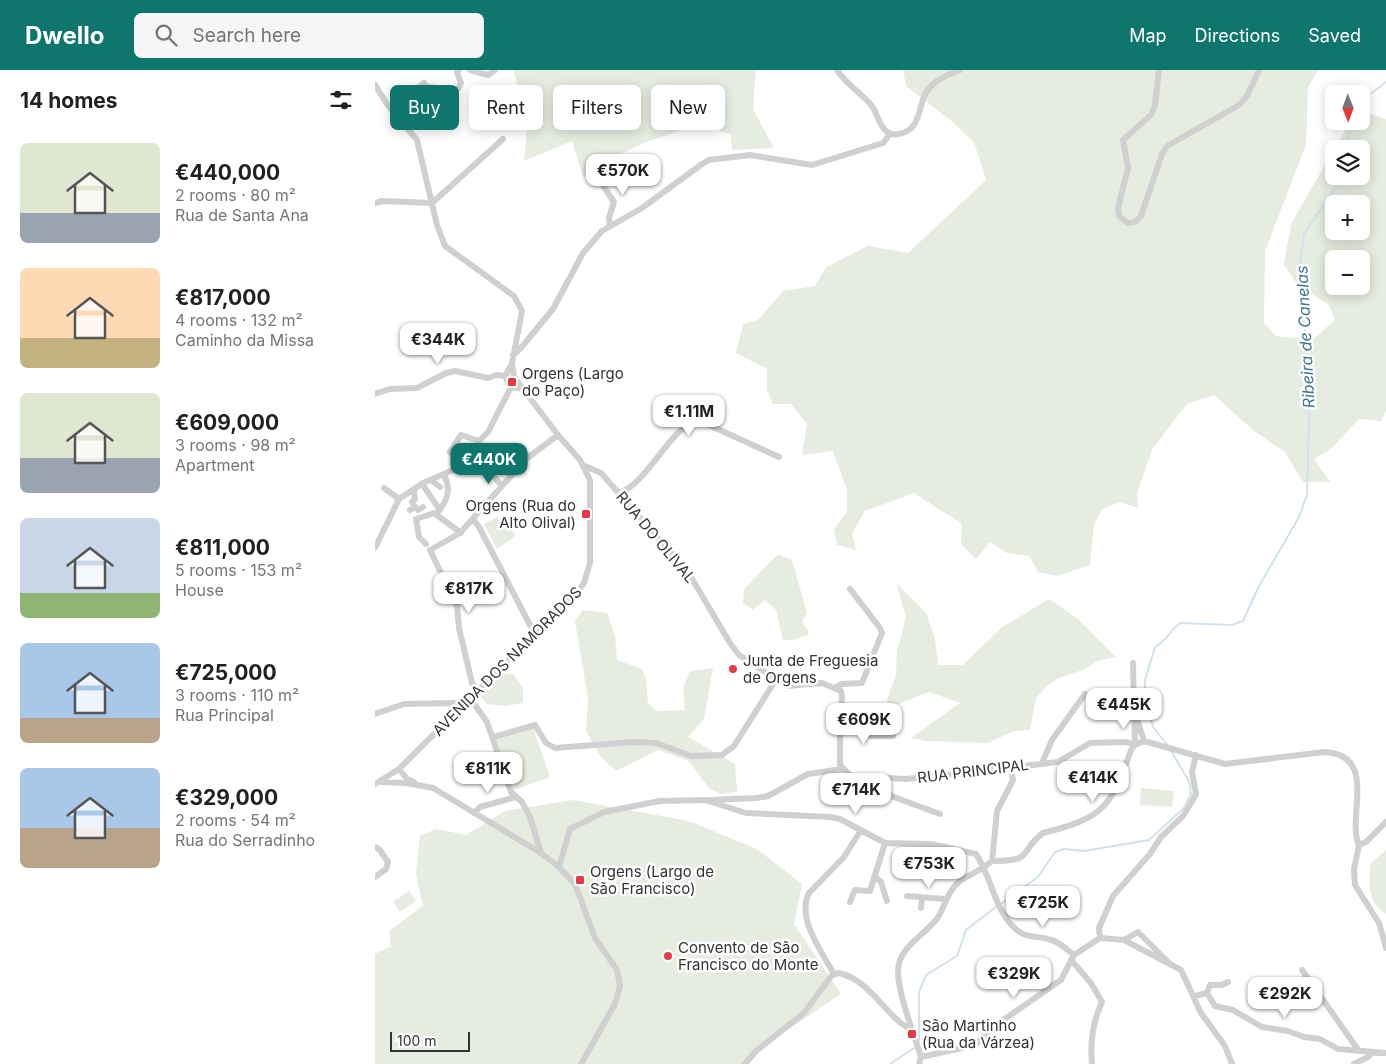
<!DOCTYPE html>
<meta charset="utf-8">
<style>
body{margin:0;font-family:Inter,sans-serif;background:#f6f6f6;color:#202124;height:100vh;display:flex;flex-direction:column;font-size:19px;white-space:nowrap}
*{box-sizing:border-box;margin:0}
p{font-size:16px;color:#757577}
.icon{flex:none;width:28px;height:28px;fill:none;stroke:currentColor;stroke-width:2;stroke-linecap:round;stroke-linejoin:round}
.map{position:relative;flex:1;overflow:hidden}
.side{display:flex;flex-direction:column;background:#fff;width:375px}
.side>*{flex:none}
.banner{position:absolute;left:15px;top:15px;width:475px;height:45px;display:flex;gap:10px}
.needle{width:32px;rotate:179deg}
.controls{position:absolute;left:950px;top:15px;display:grid;gap:10px}
.controls a{display:grid;place-items:center;width:45px;height:45px;border-radius:8px;background:#fff;box-shadow:0 2px 12px #0003;font-size:25px}
.scale{position:absolute;left:15px;bottom:12px;width:80px;box-sizing:border-box;padding-left:5px;border:2px solid #333;border-top:0;font-size:14px;line-height:18px;white-space:nowrap;color:#333;-webkit-text-stroke:4px #fff;paint-order:stroke}
.price{position:absolute;translate:-50% -42px;padding:0 11px;border-radius:10px;background:#fff;color:#222;font-size:16px;line-height:32px;filter:drop-shadow(0 1px 2px #0008)}
.price::after{content:'';position:absolute;left:50%;top:30px;width:15px;height:11px;margin-left:-8px;background:inherit;clip-path:polygon(0 0,100% 0,50% 100%)}
.price.selected{background:#0f766e;color:#fff}
ul{padding:0;list-style:none}
li{display:flex;align-items:center;gap:15px;height:125px;padding:0 20px}
li span{display:grid;place-items:center;flex:none;width:140px;height:100px;border-radius:8px;color:#555}
li>.icon{margin-inline-start:auto}
span .icon{width:60px;height:60px;fill:#fffc;stroke-width:1}
li b{font-size:21px}
h2{display:flex;justify-content:space-between;align-items:center;height:60px;padding:0 20px;font-size:21px}
.tag{padding:0 18px;border-radius:8px;background:#fff;box-shadow:0 2px 12px #0003;font-size:18px;line-height:45px}
.tag.selected{background:#0f766e;color:#fff}
header{display:flex;align-items:center;gap:30px;box-sizing:border-box;height:70px;padding:0 25px;background:#0f766e;color:#fff}
header strong{font-size:24px}
nav{display:flex;gap:28px;margin-inline-start:auto;font-size:18px}
.search{width:350px;height:45px;background:#f6f6f6;display:flex;align-items:center;gap:12px;box-sizing:border-box;padding:0 18px;border-radius:8px;color:#757577;font-size:19px}
main{display:flex;flex:1;min-height:0}
.map>svg:first-child{display:block}
.green{fill:#e6ecdf;fill-rule:evenodd}
.lines{fill:none;stroke-linecap:round;stroke-linejoin:round}
.stream{stroke:#cfe2ee;stroke-width:2}
.minor{stroke:#d0d0d0;stroke-width:6}
.poi-dot{fill:#e63946;stroke:#fff;stroke-width:2}
.labels{text-anchor:middle;dominant-baseline:central;stroke-width:5;stroke-linejoin:round;paint-order:stroke}
.poi-label{font-size:15px;fill:#333;stroke:#fff;text-anchor:start}
.street-label{font-size:15px;fill:#333;stroke:#fff}
.water-label{font-size:16px;font-style:italic;fill:#3f7597;stroke:#fff}
</style>
<header>
<strong>Dwello</strong>
<div class="search"><svg class="icon" aria-label="search" viewBox="0 0 24 24"><circle cx="10" cy="10" r="6"/><path d="M15 15l6 6"/></svg>Search here</div>
<nav><a>Map</a><a>Directions</a><a>Saved</a></nav>
</header>
<main>
<section class="side">
<h2>14 homes<svg class="icon" aria-label="filters" viewBox="0 0 24 24"><path d="M4 7h16M4 17h16"/><circle cx="9" cy="7" r="2"/><circle cx="15" cy="17" r="2"/></svg></h2>
<ul>
<li><span style="background:linear-gradient(#dfe7d0 70%,#9aa5b1 0)"><svg class="icon" aria-label="home" viewBox="0 0 24 24"><path d="M3 11l9-7 9 7M6 9v11h12V9"/></svg></span><div><b>€440,000</b><p>2 rooms · 80 m²</p><p>Rua de Santa Ana</p></div></li>
<li><span style="background:linear-gradient(#ffd9b3 70%,#c2b280 0)"><svg class="icon" aria-label="home" viewBox="0 0 24 24"><path d="M3 11l9-7 9 7M6 9v11h12V9"/></svg></span><div><b>€817,000</b><p>4 rooms · 132 m²</p><p>Caminho da Missa</p></div></li>
<li><span style="background:linear-gradient(#dfe7d0 65%,#9aa5b1 0)"><svg class="icon" aria-label="home" viewBox="0 0 24 24"><path d="M3 11l9-7 9 7M6 9v11h12V9"/></svg></span><div><b>€609,000</b><p>3 rooms · 98 m²</p><p>Apartment</p></div></li>
<li><span style="background:linear-gradient(#c9d6e8 75%,#8fb573 0)"><svg class="icon" aria-label="home" viewBox="0 0 24 24"><path d="M3 11l9-7 9 7M6 9v11h12V9"/></svg></span><div><b>€811,000</b><p>5 rooms · 153 m²</p><p>House</p></div></li>
<li><span style="background:linear-gradient(#a9c7e8 75%,#b9a48a 0)"><svg class="icon" aria-label="home" viewBox="0 0 24 24"><path d="M3 11l9-7 9 7M6 9v11h12V9"/></svg></span><div><b>€725,000</b><p>3 rooms · 110 m²</p><p>Rua Principal</p></div></li>
<li><span style="background:linear-gradient(#a9c7e8 60%,#b9a48a 0)"><svg class="icon" aria-label="home" viewBox="0 0 24 24"><path d="M3 11l9-7 9 7M6 9v11h12V9"/></svg></span><div><b>€329,000</b><p>2 rooms · 54 m²</p><p>Rua do Serradinho</p></div></li>
</ul>
</section>
<div class="map">
<svg width="1011" height="994" viewBox="0 0 1011 994">
<rect width="100%" height="100%" fill="#fff"/>
<path class="green" d="M138 0H381L378 39 399 78 357 80 356 65 326 54 271 72 233 90 208 107 197 71 149 91 153 49Z
M528 0H943L933 17 931 75 890 181 889 253 901 266 937 270 960 250 954 235 922 214 909 195 916 154 959 79V106H986V79H959L975 52 986 51V45L991 43 1011 49V341L1006 351 984 349 957 378 939 389 955 412H928L910 382 879 361 839 325 812 334 778 378 762 423 763 438 745 432 727 439 719 455 715 495 683 506 663 502 654 486 632 483 615 472 601 489 586 474 587 454 539 423 490 441 477 463 481 480 462 475 459 459 472 442V420L458 381 427 385 432 354 416 334H398L392 320V299L361 283 368 254 383 250 408 221 440 216 451 197 493 176 533 183 611 110 599 72 580 54 531 16ZM959 134H986V161H959ZM959 189H986V216H959Z
M122 447 128 459 133 456 141 466 122 479 109 454Z
M403 484 417 490 432 543 427 552 433 560V565L418 570H408L401 540 390 530 378 540 368 533 369 519Z
M521 513 551 543 560 569 563 595H588L626 558 674 529 703 549 741 587 722 591 710 599 684 608 673 615 661 628 655 660 639 661 613 673 551 671 536 668 585 633 554 622 513 638 512 630 521 605 522 581 531 547Z
M208 540 232 543 240 565 242 590 267 599 271 609 273 633 281 641 310 640 308 618 315 601 338 598 329 649 313 667 360 694 362 722 345 724 333 717 314 691 283 680 241 701 226 687 211 662 213 629 200 551Z
M129 604H138L148 618V633L130 636 112 634 103 624Z
M158 658 175 707 139 720 121 670Z
M766 718 799 721 797 737 765 735Z
M198 730 314 751 382 779 427 814 419 854 466 924 381 981 373 994H0V884L16 876 14 861 48 836 41 804 45 766 61 759 91 765 130 741Z
M1011 780V844C992 831 993 814 996 793Z
M34 821 41 831 25 842 18 832Z"/>
<g class="lines">
<path class="stream" d="M986 31 1011 12
M971 79 976 51
M794 677 778 657 770 627V610L780 577C795 568 793 562 805 553L857 555 868 551 883 518 924 447 932 425 935 308 924 201 929 164 964 112 965 106
M626 834 663 807 680 782 689 779 709 781 774 770 809 738 816 724 814 711 796 681
M544 971V922L551 905 582 886 591 860 622 836
M515 994 539 978"/>
<path class="minor" d="M95 0 113 5 120 0
M462 0C472 15 486 23 497 36 502 43 503 53 510 60 514 64 519 65 524 64 548 59 542 35 552 21 560 9 573 5 585 0
M784 0 780 35 776 45 748 70 753 98 743 138 744 146 753 153 760 152 766 146 787 84 792 76 864 35 872 26 884 0
M0 15 12 34 42 70 62 155 70 176 139 226 147 241 137 293 139 307 183 365 205 390 215 410V493L209 513 203 521 24 699 0 714
M46 15 69 20 83 19 86 13 82 2 84 0
M21 46 49 13
M223 108 239 132 234 148 235 156
M0 133 7 131 57 133 128 69
M138 285 145 279 178 239 208 183 227 161 267 138 327 94 334 90 375 85 437 95 508 73 515 64
M137 295C130 302 129 310 136 317L148 319
M0 324 15 319 42 318 71 303 80 301 113 308 121 305 131 306
M104 371 113 362 136 317
M96 381 127 416
M210 396 226 403 313 502 355 573 364 585 412 616 447 613 466 621 467 627 465 651V695L476 706 531 709 562 706 683 692 715 673 751 672 760 675 758 593
M56 410 65 417
M47 414 65 440
M9 418 24 429
M244 423C275 412 297 352 325 351L404 387
M35 440 40 437 37 432 40 429 39 420
M43 440 48 437
M61 444C72 432 77 420 69 405
M98 449 104 457 156 557 161 563
M51 474 44 467 41 449 59 443 86 463
M0 478 24 429 48 413 78 400 104 371 86 365 75 382 84 393
M461 617 467 614 487 613 507 563 505 558 475 519
M102 621 97 613 84 558 82 536 55 480 85 463 151 389 183 365
M95 628 112 652 136 722 147 732 155 747 166 783
M0 644 29 634 80 633 87 636
M762 649 769 671
M465 651 478 652 495 666H518
M119 667 160 655 171 673 180 678 259 672 281 673 316 686 347 685 359 676 400 611
M667 693 677 670 710 624
M24 699 32 709 39 712
M503 708 516 726 565 744
M6 712 31 713 58 718 166 783 184 797 200 814 220 868 242 900 245 916 240 934 206 994
M334 730 382 728 393 726 433 704 467 699
M99 743 105 737 141 727
M984 775 979 799 980 815 1004 853 1011 878
M984 775 991 772 1011 752
M0 777 4 779 13 792 11 799 0 807
M617 791C661 791 642 783 668 763 728 748 736 738 756 680L760 675 769 671 850 694 950 682C1004 685 971 748 984 775
M184 797 195 759 229 742 285 731 330 730 371 743 455 747 465 749 510 773 556 774 601 784C618 809 619 842 643 861 652 868 662 866 673 869 683 871 690 878 699 885
M500 806 506 812 512 831
M532 826 570 829
M475 832 480 820 495 821 510 773
M546 838 547 829
M725 868 724 858 738 826 775 784 786 767 808 746 819 728 821 724 817 702 821 685
M725 868 749 870 806 900 826 943 850 976 857 994
M749 870 763 862 795 894
M696 890 716 913 727 932C717 953 715 972 717 994
M927 900 984 981
M459 904C447 882 421 848 434 823L469 787 486 760
M832 923 835 915H847L853 912
M820 926 832 923 840 936 858 940 887 957 913 961 929 967 945 969 963 979 1011 983
M546 987 600 975 621 955 686 910 699 885 725 868
M370 994 381 981 429 943 457 905 464 903C496 910 510 947 538 961
M544 994 546 987C539 964 523 924 523 901 523 878 548 866 561 850 570 838 572 821 585 811 596 804 608 799 617 791L622 741 638 710 636 700 630 697
M979 994 993 987 998 982"/>
</g>
<g class="poi-dot">
<rect x="132" y="307" width="10" height="10" rx="2.5"/>
<rect x="206" y="439" width="10" height="10" rx="2.5"/>
<circle cx="358" cy="599" r="5"/>
<rect x="200" y="805" width="10" height="10" rx="2.5"/>
<circle cx="293" cy="886" r="5"/>
<rect x="532" y="959" width="10" height="10" rx="2.5"/>
</g>
<g class="labels">
<g class="poi-label">
<text x="147" y="303">Orgens (Largo<tspan x="147" dy="17">do Paço)</tspan></text>
<text x="201" y="435" text-anchor="end">Orgens (Rua do<tspan x="201" dy="17">Alto Olival)</tspan></text>
<text x="368" y="590">Junta de Freguesia<tspan x="368" dy="17">de Orgens</tspan></text>
<text x="215" y="801">Orgens (Largo de<tspan x="215" dy="17">São Francisco)</tspan></text>
<text x="303" y="877">Convento de São<tspan x="303" dy="17">Francisco do Monte</tspan></text>
<text x="547" y="955">São Martinho<tspan x="547" dy="17">(Rua da Várzea)</tspan></text>
</g>
<g class="street-label">
<text transform="translate(281 467) rotate(50)">RUA DO OLIVAL</text>
<text transform="translate(132 591) rotate(-45)">AVENIDA DOS NAMORADOS</text>
<text transform="translate(598 701) rotate(-7)">RUA PRINCIPAL</text>
</g>
<g class="water-label">
<text transform="translate(930 267) rotate(-93)">Ribeira de Canelas</text>
</g>
</g>
</svg>
<div class="controls">
<a><svg class="needle" viewBox="-14 -14 28 28"><path d="M0-13l5 13h-10z" fill="#e53935"/><path d="M0 13l5-13h-10z" fill="#757577"/></svg></a>
<a><svg class="icon" aria-label="layers" viewBox="0 0 24 24"><path d="M12 4l9 5-9 5-9-5zM3 14l9 5 9-5"/></svg></a>
<a>+</a>
<a>−</a>
</div>
<div class="scale">100 m</div>
<b class="price" style="left:248px;top:126px">€570K</b>
<b class="price" style="left:63px;top:295px">€344K</b>
<b class="price" style="left:314px;top:367px">€1.11M</b>
<b class="price selected" style="left:114px;top:415px">€440K</b>
<b class="price" style="left:94px;top:544px">€817K</b>
<b class="price" style="left:749px;top:660px">€445K</b>
<b class="price" style="left:489px;top:675px">€609K</b>
<b class="price" style="left:113px;top:724px">€811K</b>
<b class="price" style="left:718px;top:733px">€414K</b>
<b class="price" style="left:481px;top:745px">€714K</b>
<b class="price" style="left:554px;top:819px">€753K</b>
<b class="price" style="left:668px;top:858px">€725K</b>
<b class="price" style="left:639px;top:929px">€329K</b>
<b class="price" style="left:910px;top:949px">€292K</b>
<div class="banner">
<a class="tag selected">Buy</a>
<a class="tag">Rent</a>
<a class="tag">Filters</a>
<a class="tag">New</a>
</div>
</div>
</main>
